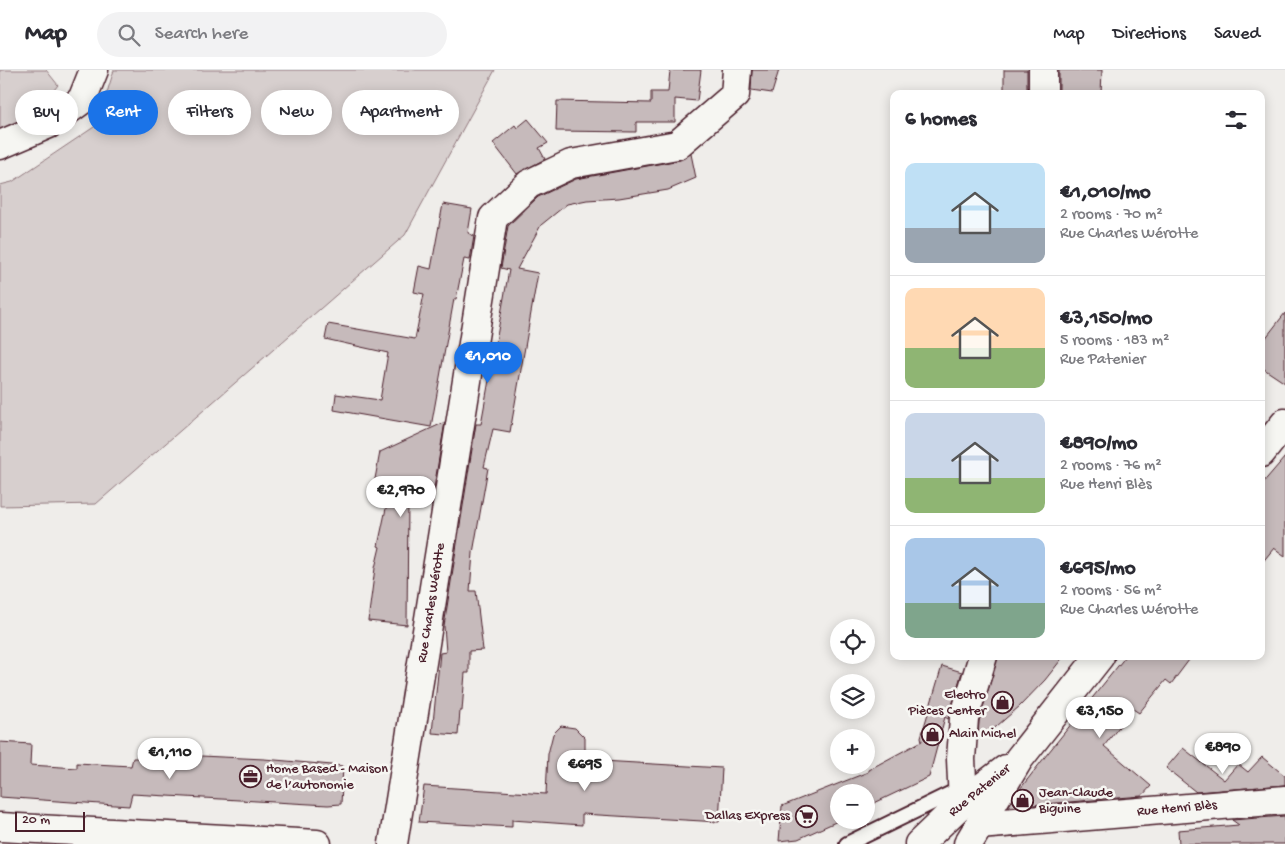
<!DOCTYPE html>
<meta charset="utf-8">
<style>
body{margin:0;font-family:"Gochi Hand",sans-serif;background:#f2f2f3;color:#2b2b33;height:100vh;display:flex;flex-direction:column;font-size:19px;white-space:nowrap}
*{box-sizing:border-box;margin:0}
p{font-size:16px;color:#7c7c81}
.icon{flex:none;width:28px;height:28px;fill:none;stroke:currentColor;stroke-width:2;stroke-linecap:round;stroke-linejoin:round}
.map{position:relative;flex:1;overflow:hidden}
.details{position:absolute;left:890px;top:20px;width:375px;height:570px;display:flex;flex-direction:column;background:#fff;border-radius:10px;box-shadow:0 2px 12px #0003}
.details>*{flex:none}
.guide{position:absolute;left:15px;top:20px;width:475px;height:45px;display:flex;gap:10px}
.tools{position:absolute;left:830px;top:549px;display:grid;gap:10px}
.tools a{display:grid;place-items:center;width:45px;height:45px;border-radius:50%;background:#fff;box-shadow:0 2px 12px #0003;font-size:25px}
.scale{position:absolute;left:15px;bottom:12px;width:70px;box-sizing:border-box;padding-left:5px;border:2px solid #4a1f2b;border-top:0;font-size:14px;line-height:18px;white-space:nowrap;color:#4a1f2b;-webkit-text-stroke:4px #f6f6f2;paint-order:stroke}
.price{position:absolute;translate:-50% -42px;padding:0 11px;border-radius:18px;background:#fff;color:#222;font-size:16px;line-height:32px;filter:drop-shadow(0 1px 2px #0008)}
.price::after{content:'';position:absolute;left:50%;top:30px;width:15px;height:11px;margin-left:-8px;background:inherit;clip-path:polygon(0 0,100% 0,50% 100%)}
.price.current{background:#1a73e8;color:#fff}
ul{padding:0;list-style:none}
li{display:flex;align-items:center;gap:15px;height:125px;padding:0 15px}
li+li{border-top:1px solid #e1e1e2}
li span{display:grid;place-items:center;flex:none;width:140px;height:100px;border-radius:10px;color:#555}
li>.icon{margin-inline-start:auto}
span .icon{width:60px;height:60px;fill:#fffc;stroke-width:1}
li b{font-size:21px}
h2{display:flex;justify-content:space-between;align-items:center;height:60px;padding:0 15px;font-size:21px}
.pill{padding:0 18px;border-radius:22px;background:#fff;box-shadow:0 2px 12px #0003;font-size:18px;line-height:45px}
.pill.current{background:#1a73e8;color:#fff}
header{display:flex;align-items:center;gap:30px;box-sizing:border-box;height:70px;padding:0 25px;background:#fff;border-bottom:1px solid #e1e1e2}
header strong{font-size:24px}
nav{display:flex;gap:28px;margin-inline-start:auto;font-size:18px}
.search{width:350px;height:45px;background:#f2f2f3;display:flex;align-items:center;gap:12px;box-sizing:border-box;padding:0 18px;border-radius:28px;color:#7c7c81;font-size:19px}
.map>svg:first-child{display:block}
.green{fill:#d7cfce;stroke:#90777c}
.building{fill:#c6babb;stroke:#4a1f2b}
.lines{fill:none;stroke-linecap:round;stroke-linejoin:round}
.lane-casing{stroke:#4a1f2b;stroke-width:18}
.street-casing{stroke:#4a1f2b;stroke-width:31}
.secondary-casing{stroke:#4a1f2b;stroke-width:31}
.primary-casing{stroke:#4a1f2b;stroke-width:31}
.lane{stroke:#f6f6f2;stroke-width:14}
.street{stroke:#f6f6f2;stroke-width:28}
.secondary{stroke:#f6f6f2;stroke-width:28}
.primary{stroke:#f6f6f2;stroke-width:28}
.labels{text-anchor:middle;dominant-baseline:central;stroke-width:5;stroke-linejoin:round;paint-order:stroke}
.street-label{font-size:14px;fill:#4a1f2b;stroke:#f6f6f2}
.poi-label{font-size:14px;fill:#4a1f2b;stroke:#f6f6f2;text-anchor:start}
</style>
<header>
<strong>Map</strong>
<div class="search"><svg class="icon" aria-label="search" viewBox="0 0 24 24"><circle cx="10" cy="10" r="6"/><path d="M15 15l6 6"/></svg>Search here</div>
<nav><a>Map</a><a>Directions</a><a>Saved</a></nav>
</header>
<div class="map">
<svg width="1285" height="774" viewBox="0 0 1285 774">
<rect width="100%" height="100%" fill="#efedea"/>
<filter id="ink" filterUnits="userSpaceOnUse"><feTurbulence type="fractalNoise" baseFrequency=".02" numOctaves="2"/><feDisplacementMap in="SourceGraphic" scale="10" xChannelSelector="R" yChannelSelector="G"/><feConvolveMatrix kernelMatrix="1 2 1 2 8 2 1 2 1" color-interpolation-filters="sRGB"/></filter>
<g filter="url(#ink)">
<path class="green" d="M0 0H46L58 15 31 49 0 59Z
M114 0H495L405 165 96 434 0 436V115L12 112 97 55Z"/>
<path class="building" d="M670 0H701L697 31 675 29V52H636V62L556 61 557 31 651 33V22H668Z
M752 0H779L772 23 751 20Z
M1004 0H1027V24H1004Z
M1059 0H1102L1101 24H1059Z
M528 49 548 73 539 78 545 89 517 104 493 73 515 55 517 58Z
M691 84 696 108 668 120 619 128 587 130 567 134 541 155 517 199 538 203 510 362 493 359 484 397 488 398 473 483 470 521H476L483 580 469 581V603H465L462 641H460L458 665 432 663 440 583 446 582 444 556 476 354H481L509 200 501 198 508 156 538 127 576 109 680 90Z
M443 134 472 139 468 163 474 166 470 190 464 189 456 229H454L431 357 334 340 336 324 380 330 388 283 325 269 328 254 415 269 424 224 414 222 419 196 431 199Z
M1285 243V313L1261 297V274Z
M445 352 431 436 430 428 408 430 407 555 368 551 375 498 380 477 378 476 388 429 372 425 380 382Z
M1285 387V486L1274 478 1261 494V415Z
M998 586H1064L1045 610 1020 636 982 669 978 667 979 651Z
M1126 586H1192L1171 614 1166 610 1139 643 1133 639 1104 676 1151 716 1142 726 1008 737 1017 723 1048 683Z
M942 596 962 602 948 649 945 647 929 707 866 737V722H839L840 750 798 769 779 771 782 736 868 702V700L922 671 921 667Z
M561 656 575 658 585 668V690L722 698 719 752 582 744V755L512 750V757L419 752 424 716 546 724 548 684 553 664Z
M0 672 31 674 30 695 77 698V693L131 696 133 688H158V684L264 689 343 696 341 734 328 735 132 724 129 736 0 727Z
M1183 678 1224 710 1238 694 1248 702 1262 687 1285 706V715L1196 722 1166 698Z
M1285 746V774H1179L1178 760 1239 755 1232 750Z"/>
<g class="lines">
<defs>
<path id="lane" d="M847 774 962 718"/>
<path id="street" d="M1043 24V0
M963 732 961 689 964 648 983 586
M979 755 1285 730
M393 774 493 148 529 114 571 94 677 75 735 25 737 0"/>
<path id="secondary" d="M0 75 49 54 82 30 94 0
M0 757 317 774"/>
<path id="primary" d="M1261 383 1285 353
M919 774 963 732 1006 699
M968 774 1019 689 1100 586"/>
</defs>
<use href="#lane" class="lane-casing"/>
<use href="#street" class="street-casing"/>
<use href="#secondary" class="secondary-casing"/>
<use href="#primary" class="primary-casing"/>
<use href="#lane" class="lane"/>
<use href="#street" class="street"/>
<use href="#secondary" class="secondary"/>
<use href="#primary" class="primary"/>
</g>
</g>
<defs>
<symbol id="shop-ring" viewBox="-11 -11 22 22"><circle r="9.5" fill="#f6f6f2" stroke="#4a1f2b" stroke-width="1.5"/><path d="M-5-2.5h2.3a2.7 3.5 0 0 1 5.4 0H5L5.5 6h-11ZM-1.5-2.5h3a1.5 2.3 0 0 0-3 0Z" fill="#4a1f2b"/></symbol>
<symbol id="office-ring" viewBox="-11 -11 22 22"><circle r="9.5" fill="#f6f6f2" stroke="#4a1f2b" stroke-width="1.5"/><path d="M-6-3h4V-5.5h4V-3h4V5H-6ZM-1-4.5V-3h2v-1.5ZM-6 0V1H6V0Z" fill="#4a1f2b"/></symbol>
<symbol id="supermarket-ring" viewBox="-11 -11 22 22"><circle r="9.5" fill="#f6f6f2" stroke="#4a1f2b" stroke-width="1.5"/><path d="M-6-5.5h2.5l.6 2H6L4.5 2H-2.5L-4.4-4H-6ZM-1.5 3.2a1.3 1.3 0 1 0 .1 0ZM3 3.2a1.3 1.3 0 1 0 .1 0Z" fill="#4a1f2b"/></symbol>
</defs>
<g fill-rule="evenodd">
<use href="#shop-ring" x="990" y="620" width="25" height="25"/>
<use href="#shop-ring" x="920" y="652" width="25" height="25"/>
<use href="#office-ring" x="238" y="694" width="25" height="25"/>
<use href="#shop-ring" x="1010" y="718" width="25" height="25"/>
<use href="#supermarket-ring" x="794" y="734" width="25" height="25"/>
</g>
<g class="labels">
<g class="street-label">
<text transform="translate(432 533) rotate(-81)">Rue Charles Wérotte</text>
<text transform="translate(980 721) rotate(-39)">Rue Patenier</text>
<text transform="translate(1177 739) rotate(-5)">Rue Henri Blès</text>
</g>
<g class="poi-label">
<text x="986" y="625" text-anchor="end">Electro<tspan x="986" dy="16">Pièces Center</tspan></text>
<text x="949" y="664">Alain Michel</text>
<text x="266" y="699">Home Based - Maison<tspan x="266" dy="16">de l’autonomie</tspan></text>
<text x="1039" y="723">Jean-Claude<tspan x="1039" dy="16">Biguine</tspan></text>
<text x="790" y="746" text-anchor="end">Dallas Express</text>
</g>
</g>
</svg>
<div class="tools">
<a><svg class="icon" aria-label="locate" viewBox="0 0 24 24"><circle cx="12" cy="12" r="6"/><path d="M12 2v4M12 18v4M2 12h4M18 12h4"/></svg></a>
<a><svg class="icon" aria-label="layers" viewBox="0 0 24 24"><path d="M12 4l9 5-9 5-9-5zM3 14l9 5 9-5"/></svg></a>
<a>+</a>
<a>−</a>
</div>
<div class="scale">20 m</div>
<b class="price current" style="left:488px;top:314px">€1,010</b>
<b class="price" style="left:401px;top:448px">€2,970</b>
<b class="price" style="left:1100px;top:669px">€3,150</b>
<b class="price" style="left:1223px;top:705px">€890</b>
<b class="price" style="left:170px;top:710px">€1,110</b>
<b class="price" style="left:585px;top:722px">€695</b>
<div class="guide">
<a class="pill">Buy</a>
<a class="pill current">Rent</a>
<a class="pill">Filters</a>
<a class="pill">New</a>
<a class="pill">Apartment</a>
</div>
<section class="details">
<h2>6 homes<svg class="icon" aria-label="filters" viewBox="0 0 24 24"><path d="M4 7h16M4 17h16"/><circle cx="9" cy="7" r="2"/><circle cx="15" cy="17" r="2"/></svg></h2>
<ul>
<li><span style="background:linear-gradient(#bfe0f5 65%,#9aa5b1 0)"><svg class="icon" aria-label="home" viewBox="0 0 24 24"><path d="M3 11l9-7 9 7M6 9v11h12V9"/></svg></span><div><b>€1,010/mo</b><p>2 rooms · 70 m²</p><p>Rue Charles Wérotte</p></div></li>
<li><span style="background:linear-gradient(#ffd9b3 60%,#8fb573 0)"><svg class="icon" aria-label="home" viewBox="0 0 24 24"><path d="M3 11l9-7 9 7M6 9v11h12V9"/></svg></span><div><b>€3,150/mo</b><p>5 rooms · 183 m²</p><p>Rue Patenier</p></div></li>
<li><span style="background:linear-gradient(#c9d6e8 65%,#8fb573 0)"><svg class="icon" aria-label="home" viewBox="0 0 24 24"><path d="M3 11l9-7 9 7M6 9v11h12V9"/></svg></span><div><b>€890/mo</b><p>2 rooms · 76 m²</p><p>Rue Henri Blès</p></div></li>
<li><span style="background:linear-gradient(#a9c7e8 65%,#7fa58c 0)"><svg class="icon" aria-label="home" viewBox="0 0 24 24"><path d="M3 11l9-7 9 7M6 9v11h12V9"/></svg></span><div><b>€695/mo</b><p>2 rooms · 56 m²</p><p>Rue Charles Wérotte</p></div></li>
</ul>
</section>
</div>
